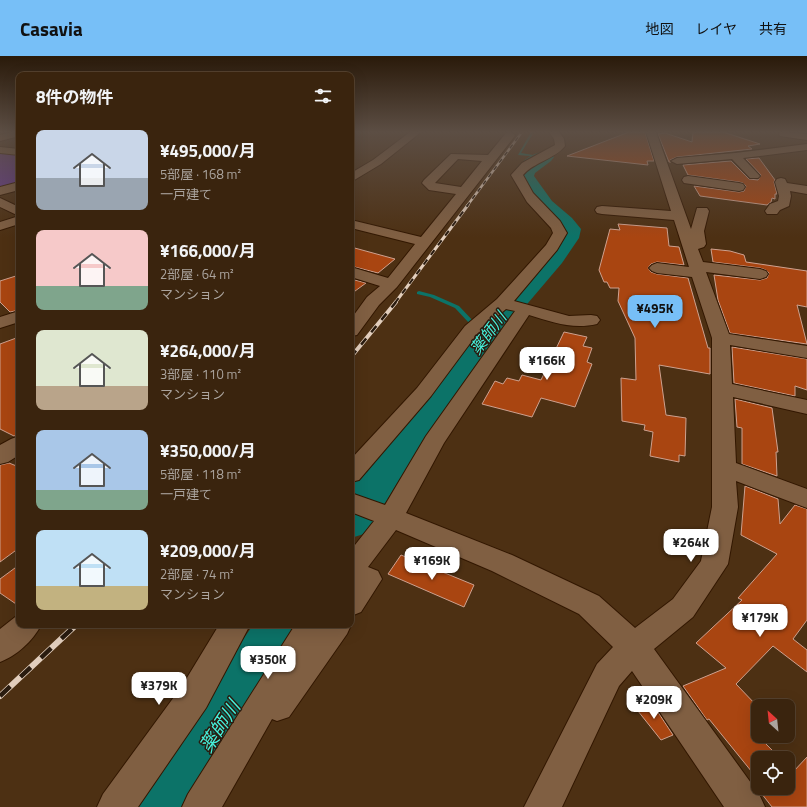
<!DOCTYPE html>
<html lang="ja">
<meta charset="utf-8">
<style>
body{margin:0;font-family:"Titillium Web","Noto Sans JP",sans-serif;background:#45301c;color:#f1f3f6;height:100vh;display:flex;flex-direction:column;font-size:15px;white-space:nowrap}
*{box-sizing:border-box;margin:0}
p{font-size:13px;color:#aba49e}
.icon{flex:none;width:22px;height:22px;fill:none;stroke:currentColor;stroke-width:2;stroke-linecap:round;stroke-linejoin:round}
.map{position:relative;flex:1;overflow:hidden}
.panel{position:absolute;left:16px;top:16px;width:338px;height:556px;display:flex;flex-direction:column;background:#3a240e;border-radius:8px;box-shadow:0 4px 16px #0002,0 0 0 1px #54412e}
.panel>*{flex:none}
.needle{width:26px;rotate:333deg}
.controls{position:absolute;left:751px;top:643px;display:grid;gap:8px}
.controls a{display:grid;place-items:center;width:44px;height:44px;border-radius:8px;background:#3a240e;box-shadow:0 4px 16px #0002,0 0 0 1px #54412e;font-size:20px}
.price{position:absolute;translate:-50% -34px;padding:0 9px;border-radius:8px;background:#fff;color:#222;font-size:13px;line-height:26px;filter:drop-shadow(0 1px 2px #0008)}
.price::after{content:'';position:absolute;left:50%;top:24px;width:12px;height:9px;margin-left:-6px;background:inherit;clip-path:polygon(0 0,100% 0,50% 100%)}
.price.on{background:#77bff7;color:#111}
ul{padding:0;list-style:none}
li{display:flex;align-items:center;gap:12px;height:100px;padding:0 20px}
li span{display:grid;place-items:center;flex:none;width:112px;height:80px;border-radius:8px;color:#555}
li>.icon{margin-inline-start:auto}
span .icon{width:48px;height:48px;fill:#fffc;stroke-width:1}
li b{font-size:17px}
h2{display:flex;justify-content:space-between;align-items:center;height:48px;padding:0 20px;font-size:17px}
header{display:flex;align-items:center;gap:24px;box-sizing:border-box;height:56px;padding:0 20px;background:#77bff7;color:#111}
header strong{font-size:19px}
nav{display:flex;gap:22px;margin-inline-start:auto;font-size:14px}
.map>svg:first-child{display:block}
.green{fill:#643993}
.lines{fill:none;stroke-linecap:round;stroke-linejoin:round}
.stream{fill:#0c7368;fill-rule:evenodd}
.river{fill:#0c7368;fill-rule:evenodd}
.building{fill:#a94511;stroke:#cea18f}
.minor-casing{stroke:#321700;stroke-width:2}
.minor{fill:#805f42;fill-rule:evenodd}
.rail-far3-casing{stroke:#e2cebd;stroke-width:2.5}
.rail-far2-casing{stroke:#e2cebd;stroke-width:3}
.rail-far1-casing{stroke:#e2cebd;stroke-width:4}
.rail-casing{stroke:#e2cebd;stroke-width:6}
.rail-far3{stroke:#291b0f;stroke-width:1.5;stroke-dasharray:4.5;stroke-linecap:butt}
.rail-far2{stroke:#291b0f;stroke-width:2;stroke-dasharray:6;stroke-linecap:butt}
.rail-far1{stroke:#291b0f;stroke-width:2.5;stroke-dasharray:8;stroke-linecap:butt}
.rail{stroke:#291b0f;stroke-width:4.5;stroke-dasharray:14;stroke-linecap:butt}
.labels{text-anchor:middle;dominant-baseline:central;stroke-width:3;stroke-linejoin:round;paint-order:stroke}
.water-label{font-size:16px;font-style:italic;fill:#45f0db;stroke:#291b0f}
.near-water-label{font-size:19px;font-style:italic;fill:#45f0db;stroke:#291b0f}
</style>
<header>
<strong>Casavia</strong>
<nav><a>地図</a><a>レイヤ</a><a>共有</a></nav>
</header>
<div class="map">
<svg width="807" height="751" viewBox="0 0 807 751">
<rect width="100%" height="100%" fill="#4d3013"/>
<path class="green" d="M0 95 19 97V128L0 133Z"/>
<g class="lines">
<path class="stream" d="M531 76H534L521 97 533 99 531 100 518 99Z
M419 235 434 239 459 250 475 267 472 269 470 268 455 252 430 241 417 238V236Z
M481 273 491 276 492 277 489 279 479 276 478 275Z"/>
<path class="river" d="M785 76H807V83L788 80Z
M544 95 551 97 554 101 551 105 535 117 534 120 552 145 572 162 581 173 579 182 562 207 517 260 399 424 367 477 351 482V428L369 402C411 350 451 296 496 246 511 228 550 195 555 174L532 151 512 120C517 107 531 98 544 95Z
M253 569H311L303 586 205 751H133L143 727Z"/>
</g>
<path class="building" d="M629 76H645L654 105H647L648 109 567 100Z
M693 76H723L760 88 748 90 752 93 677 101 670 104 671 106H669L658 78 665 77 692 86Z
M759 102 775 124 774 126 777 138H775V143L772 142 771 146 767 149 700 140 694 130 739 136 744 135 746 130 743 127 739 126 688 119 683 109 731 105 749 123 758 124 761 119 746 103Z
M618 168 667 172 669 190 679 191 684 209 657 206 651 208 648 212 651 216 657 218 688 222 708 292H710V318L659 309 666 359 686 362 685 400 679 399V406L650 400 653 376 644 374 645 369 622 365 621 322 636 324 635 282 618 245 619 232H610L607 226H604L599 214 610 173 620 174Z
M351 191 395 203 378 217 351 210Z
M711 193 730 195 744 199 746 206 807 215V251L797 249 807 288 730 277 718 244 714 219 760 224 767 222 769 217 766 214 760 212 713 206Z
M19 219V254L10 256 0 246V225Z
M351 223 366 227 351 238Z
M564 276 587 281 583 290 592 292 587 306 592 308 575 351 541 342 532 361 482 348 495 325 503 328 507 322 519 325 522 319 541 324Z
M19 281V379L14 380 0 373V288Z
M732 291 807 303V334L795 330V340L734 327Z
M735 343 772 352 778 396H776L777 420 742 408V372L737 371Z
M9 407 19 411V492L0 506V409Z
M745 430 778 443 780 468 795 449 807 453V564L793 583 807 594V616L773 590 736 628 758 651V680L780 702H758V732H788V711L793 716 807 701V751H772L751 724 756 721 709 663 707 664 683 630 726 612 696 587 742 544 738 542 777 498 741 479Z
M401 499 474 529 464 551 388 518Z
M19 509V550L0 537V523Z
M650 644 673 679 661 684 634 650Z"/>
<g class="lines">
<defs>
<path id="minor" d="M12 76H19V80L0 85V79Z
M410 76H421L381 108 351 126V117L373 104Z
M510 76 515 79 514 81 397 231 379 249 357 279 351 280V263L367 241 380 230 351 221V211L388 222 415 188 351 172V164L421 181 456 138 429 134 422 127 424 124 451 98 488 99 506 77ZM458 103 482 105 461 131 435 127Z
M549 76H559L564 83 565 90C555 103 534 106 523 119L533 137 560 165 567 177 557 194 514 245 569 260 591 259 597 260 600 264 597 268C573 274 552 266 529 259L444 387 406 457 512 499 599 540 635 572 673 543 701 505 712 451V282L692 221 657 217 652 215 649 212 652 209 657 207 689 211 674 164 602 158 597 157 595 154 597 151 602 150 671 155 646 76H656L691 173 697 152H707L709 155 704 175 706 188 704 191 698 193 703 206 760 213 766 215 768 218 766 221 760 223 706 216 729 278 807 290V302L730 289 732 328 807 344V358L733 341 736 407 807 433V452L736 425 738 451 728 508 693 561 654 593 759 738 765 751H724L632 615 619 630 562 751H524L597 608 613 591 579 558 492 515 396 474 368 511 378 515 382 523 361 556 351 560V494L374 465 351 456V437L385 449 426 380 515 255 506 253 477 278 431 340 359 424 351 426V403L417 332 465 270 497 243 546 189 553 177 551 172 527 146 511 119 522 107 555 89 554 83Z
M781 76 807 78V84L780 80 779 78Z
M807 88V94L743 102 760 120 758 122H750L732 103 677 108 671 105 677 102 735 97Z
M0 91 19 93V99L0 97Z
M688 120 739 127 743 128 745 131 743 134 739 135 684 127 682 124 684 121Z
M781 122 785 123 787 127 807 130V138L790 135 791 140 789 150 780 154 777 158H767L765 155 770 148 778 145 779 140 775 126 777 123Z
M19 126V134L0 139V131Z
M0 142 19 151V160L0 151Z
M19 160V168L0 174V166Z
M19 255V266L0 272V261Z
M19 380V399L8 406 0 408V389L11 383Z
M19 558V569H41C33 585 16 600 0 606V573Z
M219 569H250L206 652 138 751H97L103 738 182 630Z
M295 569H351L347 578 289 661 277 665 272 663 222 751H182L188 738Z"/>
</defs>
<use href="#minor" class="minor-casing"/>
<use href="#minor" class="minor"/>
<defs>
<path id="rail-far3" d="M467 150 522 76"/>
<path id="rail-far2" d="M395 247 468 149"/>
<path id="rail-far1" d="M351 301 396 246"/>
<path id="rail" d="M0 640 76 569"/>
</defs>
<use href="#rail-far3" class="rail-far3-casing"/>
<use href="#rail-far2" class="rail-far2-casing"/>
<use href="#rail-far1" class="rail-far1-casing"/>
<use href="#rail" class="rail-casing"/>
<use href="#rail-far3" class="rail-far3"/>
<use href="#rail-far2" class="rail-far2"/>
<use href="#rail-far1" class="rail-far1"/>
<use href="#rail" class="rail"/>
</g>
<linearGradient id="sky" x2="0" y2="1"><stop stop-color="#2a1a0a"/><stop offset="0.42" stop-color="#5c4e44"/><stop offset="1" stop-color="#5c4e44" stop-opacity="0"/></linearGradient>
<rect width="807" height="181" fill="url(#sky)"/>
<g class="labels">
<g class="water-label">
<text transform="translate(488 277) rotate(-53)">薬師川</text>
</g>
<g class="near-water-label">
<text transform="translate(219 670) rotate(-57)">薬師川</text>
</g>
</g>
</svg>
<div class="controls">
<a><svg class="needle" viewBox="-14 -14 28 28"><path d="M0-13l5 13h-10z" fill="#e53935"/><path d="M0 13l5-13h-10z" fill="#aba49e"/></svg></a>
<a><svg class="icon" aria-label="locate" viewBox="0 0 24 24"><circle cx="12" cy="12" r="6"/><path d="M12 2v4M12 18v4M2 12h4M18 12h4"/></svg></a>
</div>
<b class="price on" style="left:655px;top:273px">¥495K</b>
<b class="price" style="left:547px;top:325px">¥166K</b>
<b class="price" style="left:691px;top:507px">¥264K</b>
<b class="price" style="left:432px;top:525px">¥169K</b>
<b class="price" style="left:760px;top:582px">¥179K</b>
<b class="price" style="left:268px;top:624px">¥350K</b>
<b class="price" style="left:159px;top:650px">¥379K</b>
<b class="price" style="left:654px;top:664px">¥209K</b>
<section class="panel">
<h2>8件の物件<svg class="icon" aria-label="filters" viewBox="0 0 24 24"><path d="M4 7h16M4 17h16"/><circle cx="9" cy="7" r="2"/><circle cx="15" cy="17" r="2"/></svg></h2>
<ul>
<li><span style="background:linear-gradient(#c9d6e8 60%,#9aa5b1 0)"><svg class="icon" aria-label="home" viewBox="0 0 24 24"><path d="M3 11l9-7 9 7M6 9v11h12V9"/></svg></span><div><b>¥495,000/月</b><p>5部屋 · 168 m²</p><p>一戸建て</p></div></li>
<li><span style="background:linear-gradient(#f6c9c9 70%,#7fa58c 0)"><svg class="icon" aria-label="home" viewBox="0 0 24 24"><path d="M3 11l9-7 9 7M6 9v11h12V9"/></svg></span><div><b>¥166,000/月</b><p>2部屋 · 64 m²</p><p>マンション</p></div></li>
<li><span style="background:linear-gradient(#dfe7d0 70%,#b9a48a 0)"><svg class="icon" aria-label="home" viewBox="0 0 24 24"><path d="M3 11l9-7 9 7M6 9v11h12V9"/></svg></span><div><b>¥264,000/月</b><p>3部屋 · 110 m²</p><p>マンション</p></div></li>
<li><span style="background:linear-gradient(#a9c7e8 75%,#7fa58c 0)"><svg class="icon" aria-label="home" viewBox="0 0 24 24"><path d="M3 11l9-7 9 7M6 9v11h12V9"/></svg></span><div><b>¥350,000/月</b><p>5部屋 · 118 m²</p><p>一戸建て</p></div></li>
<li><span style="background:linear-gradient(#bfe0f5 70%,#c2b280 0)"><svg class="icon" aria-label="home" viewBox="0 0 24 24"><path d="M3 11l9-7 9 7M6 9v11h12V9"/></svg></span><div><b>¥209,000/月</b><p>2部屋 · 74 m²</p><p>マンション</p></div></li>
</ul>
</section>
</div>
